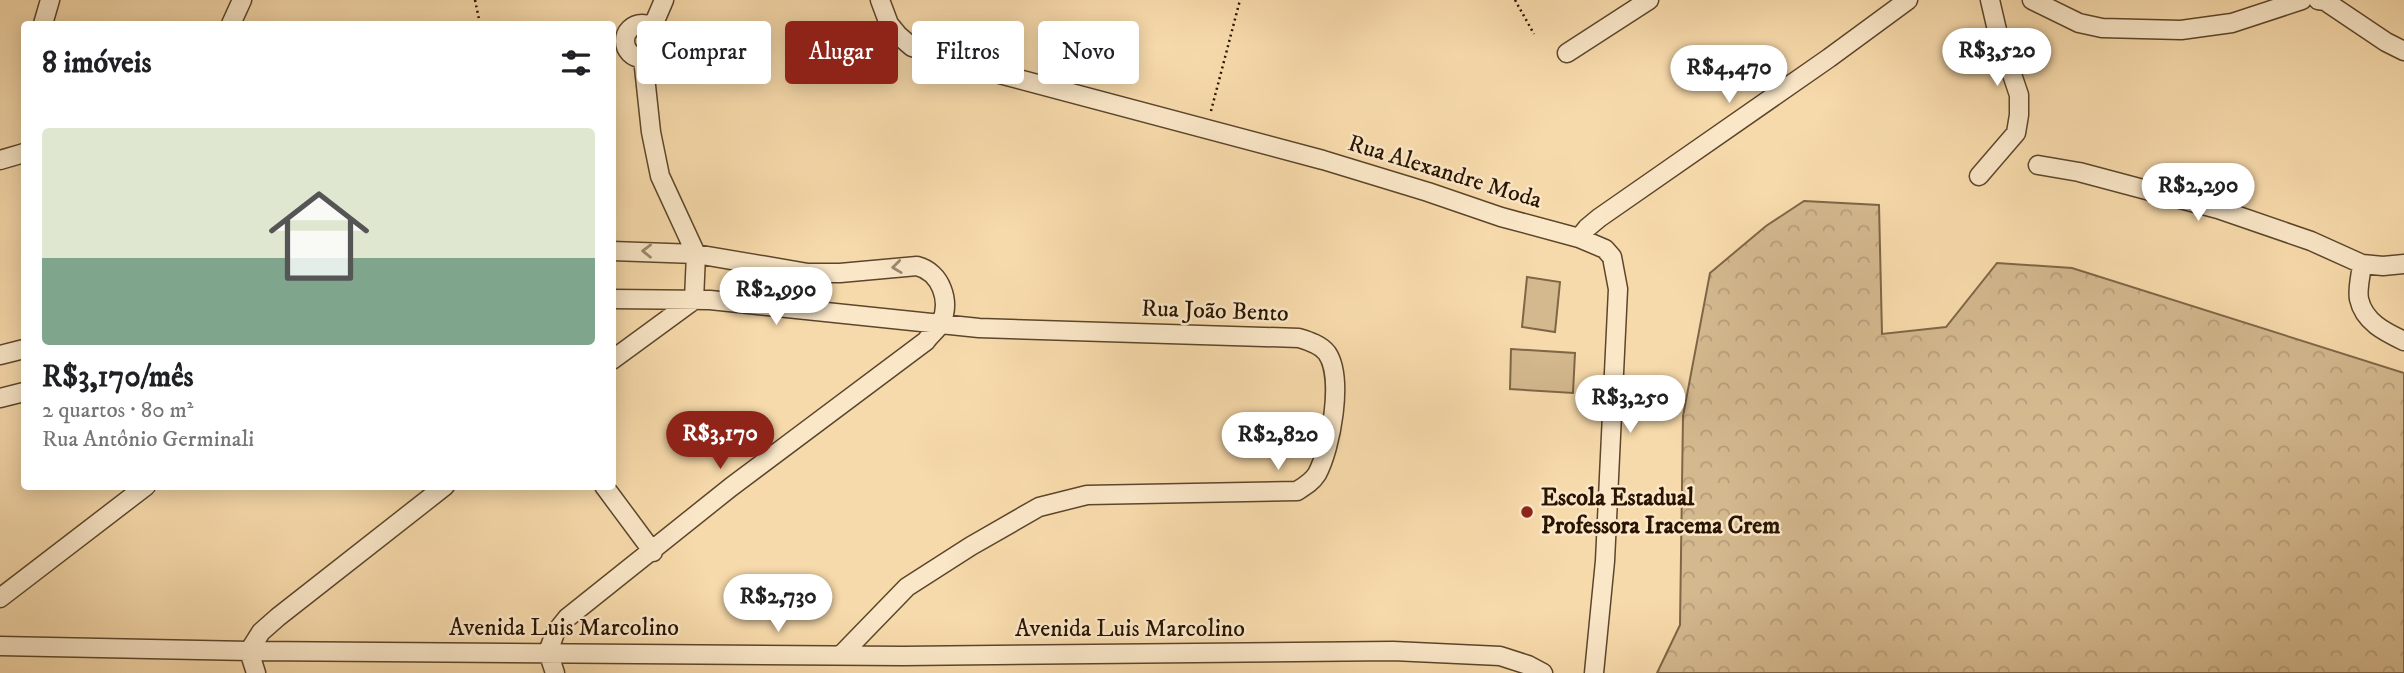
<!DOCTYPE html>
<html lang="pt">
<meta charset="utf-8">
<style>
body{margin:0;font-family:"IM FELL DW Pica",serif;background:#f2f2f2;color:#202124;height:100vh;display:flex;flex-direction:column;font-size:26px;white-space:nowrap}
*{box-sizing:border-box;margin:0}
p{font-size:23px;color:#757577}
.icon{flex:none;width:38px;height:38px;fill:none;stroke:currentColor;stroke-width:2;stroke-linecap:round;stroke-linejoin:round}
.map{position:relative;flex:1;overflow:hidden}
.details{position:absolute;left:21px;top:21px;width:595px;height:469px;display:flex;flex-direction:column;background:#fff;border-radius:7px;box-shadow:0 4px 18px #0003}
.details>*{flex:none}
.banner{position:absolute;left:637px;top:21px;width:665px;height:63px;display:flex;gap:14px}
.price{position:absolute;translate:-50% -60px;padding:0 16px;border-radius:24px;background:#fff;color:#222;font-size:23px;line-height:46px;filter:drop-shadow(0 2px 4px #0008)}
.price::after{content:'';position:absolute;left:50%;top:42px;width:21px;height:16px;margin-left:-10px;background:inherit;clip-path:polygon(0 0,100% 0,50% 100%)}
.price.current{background:#8f2418;color:#fff}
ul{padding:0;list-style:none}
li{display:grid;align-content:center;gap:14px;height:371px;padding:0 21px}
li span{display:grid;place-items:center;height:217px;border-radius:7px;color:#555}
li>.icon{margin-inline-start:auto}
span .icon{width:126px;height:126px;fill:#fffc;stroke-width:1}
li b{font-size:30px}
h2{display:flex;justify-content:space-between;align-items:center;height:84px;padding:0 21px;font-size:30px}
.chip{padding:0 24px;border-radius:7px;background:#fff;box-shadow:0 4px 18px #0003;font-size:24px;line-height:63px}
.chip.current{background:#8f2418;color:#fff}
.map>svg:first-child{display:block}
.forest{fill:url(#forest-crowns);stroke:#7e6647;stroke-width:2}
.park{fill:#d4b88e;stroke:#7e6647;stroke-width:2}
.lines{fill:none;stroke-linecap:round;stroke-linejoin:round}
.minor-casing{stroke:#5c462b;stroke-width:21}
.path{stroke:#281400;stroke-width:2.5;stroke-dasharray:2 3.5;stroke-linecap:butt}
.minor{stroke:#fae7c8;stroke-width:18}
.oneway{stroke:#9c886e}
.poi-dot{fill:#8f2418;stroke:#fae7c8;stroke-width:2.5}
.labels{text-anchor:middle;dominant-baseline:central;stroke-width:5;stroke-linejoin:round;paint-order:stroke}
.street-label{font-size:24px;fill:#281400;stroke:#fae7c8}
.poi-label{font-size:24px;font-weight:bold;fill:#281400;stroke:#fae7c8;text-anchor:start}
</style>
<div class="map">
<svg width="2404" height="673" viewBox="0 0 2404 673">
<defs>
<pattern id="forest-crowns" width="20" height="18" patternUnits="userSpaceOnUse" patternTransform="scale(1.75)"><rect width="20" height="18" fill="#d4b88e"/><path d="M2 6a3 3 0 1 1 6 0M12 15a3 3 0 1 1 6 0" fill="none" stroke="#b69d79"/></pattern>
</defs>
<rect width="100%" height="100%" fill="#f7daab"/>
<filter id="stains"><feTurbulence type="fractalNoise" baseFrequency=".00286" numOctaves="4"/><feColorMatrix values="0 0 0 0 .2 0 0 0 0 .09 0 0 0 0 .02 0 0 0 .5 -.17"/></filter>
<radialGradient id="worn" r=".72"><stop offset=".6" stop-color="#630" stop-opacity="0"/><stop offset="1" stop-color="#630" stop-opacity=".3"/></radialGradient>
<path class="forest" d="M1804 201 1879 205 1882 334 1946 327 1997 263 2072 268 2404 373V673H1657L1680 625 1683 416 1710 273 1766 226Z"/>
<path class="park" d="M1527 277 1560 282 1555 332 1522 327Z
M1511 349 1575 353 1573 393 1510 389Z"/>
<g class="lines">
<defs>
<path id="minor" d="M880 0 889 24 898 35 912 47 981 69 1323 160 1428 192 1501 217 1579 238 1605 249 1612 257 1618 289 1605 561 1594 673
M2032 0 2079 23 2102 28 2181 30 2232 23 2302 0
M2318 0 2325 1 2386 42 2404 51
M43 24 50 0
M231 24 242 0
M625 41a17 17 0 1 1 34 0a17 17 0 1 1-34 0Z
M652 28 664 0
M1567 53 1649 0
M0 160 24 153
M2038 165 2079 172 2218 209 2311 241 2362 264 2383 266 2404 264
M1979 176 2016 133 2019 115V95L1997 30 1990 0
M1579 238 1587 228 1599 218 1829 58 1908 0
M2362 264C2361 275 2357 289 2359 299 2364 322 2385 332 2404 341
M612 299 710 300 979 328 1299 338C1309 341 1321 345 1327 353 1344 378 1331 448 1317 474 1312 482 1305 486 1297 491L1087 495 1039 507 971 546 907 587 842 654
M0 355 24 349
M612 360 694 300 696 254 660 176 651 132 643 58
M0 398 24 392
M604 486 653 552
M0 598 146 486
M0 646 249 651 903 656 1393 651 1500 656 1528 665 1543 673
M256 673 249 651 261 632 278 617 445 486
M555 673 548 652 555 633 567 618 731 487 926 341C930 335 938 329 941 323 951 301 941 272 917 266L840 273H808L696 254 612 251"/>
</defs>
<use href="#minor" class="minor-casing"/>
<path class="path" d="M475 0 480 24
M1515 0 1534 34
M1211 111 1240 0"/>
<use href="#minor" class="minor"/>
</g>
<defs><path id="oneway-chevron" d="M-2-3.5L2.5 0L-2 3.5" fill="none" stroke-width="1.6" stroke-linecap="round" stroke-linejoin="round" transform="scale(1.75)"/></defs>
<g class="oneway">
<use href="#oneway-chevron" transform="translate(647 251) rotate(-179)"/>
<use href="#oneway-chevron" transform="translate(897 267) rotate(173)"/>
</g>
<circle class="poi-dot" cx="1527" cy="512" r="7"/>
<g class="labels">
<g class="street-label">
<text transform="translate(1445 172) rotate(17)">Rua Alexandre Moda</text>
<text transform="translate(1215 311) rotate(2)">Rua João Bento</text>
<text x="564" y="628">Avenida Luis Marcolino</text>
<text x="1130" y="629">Avenida Luis Marcolino</text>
</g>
<g class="poi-label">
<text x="1541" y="498">Escola Estadual<tspan x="1541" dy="28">Professora Iracema Crem</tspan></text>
</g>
</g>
<rect width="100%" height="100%" filter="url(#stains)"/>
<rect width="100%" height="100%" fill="url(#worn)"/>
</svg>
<b class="price" style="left:1997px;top:88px">R$3,520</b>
<b class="price" style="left:1729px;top:105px">R$4,470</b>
<b class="price" style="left:2198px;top:223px">R$2,290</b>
<b class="price" style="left:776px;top:327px">R$2,990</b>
<b class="price" style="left:1630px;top:435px">R$3,250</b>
<b class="price current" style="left:720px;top:471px">R$3,170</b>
<b class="price" style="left:1278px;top:472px">R$2,820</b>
<b class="price" style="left:778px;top:634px">R$2,730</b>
<div class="banner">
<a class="chip">Comprar</a>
<a class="chip current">Alugar</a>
<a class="chip">Filtros</a>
<a class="chip">Novo</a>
</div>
<section class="details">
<h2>8 imóveis<svg class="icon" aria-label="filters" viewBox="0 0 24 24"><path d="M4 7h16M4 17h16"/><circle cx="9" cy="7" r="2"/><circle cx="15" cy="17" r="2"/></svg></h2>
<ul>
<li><span style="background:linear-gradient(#dfe7d0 60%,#7fa58c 0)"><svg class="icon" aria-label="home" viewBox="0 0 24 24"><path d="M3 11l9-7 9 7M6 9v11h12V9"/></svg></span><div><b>R$3,170/mês</b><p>2 quartos · 80 m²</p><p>Rua Antônio Germinali</p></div></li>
</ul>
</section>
</div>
